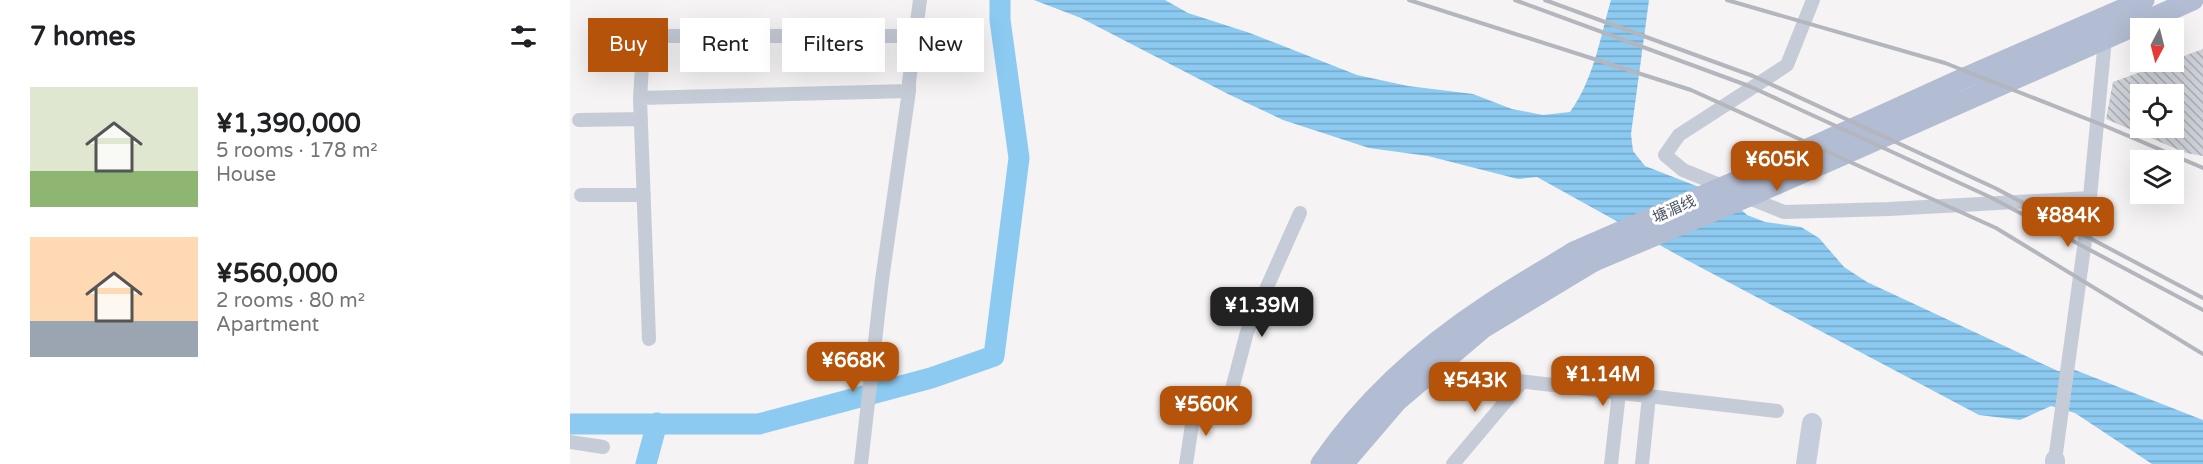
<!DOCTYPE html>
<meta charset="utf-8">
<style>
body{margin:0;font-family:"Varela Round","Noto Sans SC",sans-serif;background:#f2f2f2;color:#202124;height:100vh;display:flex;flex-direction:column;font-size:22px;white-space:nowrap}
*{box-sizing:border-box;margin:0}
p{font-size:20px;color:#757577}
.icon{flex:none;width:33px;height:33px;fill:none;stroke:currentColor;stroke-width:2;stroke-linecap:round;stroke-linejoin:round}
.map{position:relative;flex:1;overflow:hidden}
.sheet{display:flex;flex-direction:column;background:#fff;width:570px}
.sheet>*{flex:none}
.banner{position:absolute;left:18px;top:18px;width:570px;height:54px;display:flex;gap:12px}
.needle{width:39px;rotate:187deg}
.tools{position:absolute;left:1560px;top:18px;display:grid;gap:12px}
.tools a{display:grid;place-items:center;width:54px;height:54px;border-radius:0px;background:#fff;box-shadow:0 6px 24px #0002;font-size:30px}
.price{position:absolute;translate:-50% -51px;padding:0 14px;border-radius:12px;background:#b45309;color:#fff;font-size:20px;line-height:39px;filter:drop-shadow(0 2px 3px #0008)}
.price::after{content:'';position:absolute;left:50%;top:36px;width:18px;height:14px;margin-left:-9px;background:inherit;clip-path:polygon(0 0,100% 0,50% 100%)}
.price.current{background:#222;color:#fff}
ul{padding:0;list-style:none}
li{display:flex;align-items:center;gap:18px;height:150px;padding:0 30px}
li span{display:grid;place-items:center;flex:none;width:168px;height:120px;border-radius:0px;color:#555}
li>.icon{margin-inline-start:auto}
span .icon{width:72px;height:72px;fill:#fffc;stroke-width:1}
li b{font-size:26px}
h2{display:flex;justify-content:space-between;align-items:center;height:72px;padding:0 30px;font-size:26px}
.pill{padding:0 21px;border-radius:0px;background:#fff;box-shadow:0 6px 24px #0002;font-size:21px;line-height:54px}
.pill.current{background:#b45309;color:#fff}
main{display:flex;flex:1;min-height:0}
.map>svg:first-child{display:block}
.water{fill:url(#water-rules)}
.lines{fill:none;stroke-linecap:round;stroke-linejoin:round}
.river{stroke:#8ccaf1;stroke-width:21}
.building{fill:url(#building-back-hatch);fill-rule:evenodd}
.street{stroke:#c6ccd7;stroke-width:14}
.secondary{stroke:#c5ccdb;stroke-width:20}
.primary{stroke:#b2bcd2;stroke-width:21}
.rail{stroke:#b4b6bd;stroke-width:4}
.primary-bridge{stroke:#b2bcd2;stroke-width:21}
.labels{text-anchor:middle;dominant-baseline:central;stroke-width:6;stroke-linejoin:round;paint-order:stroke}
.street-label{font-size:15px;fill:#495261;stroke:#fff}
</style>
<main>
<section class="sheet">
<h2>7 homes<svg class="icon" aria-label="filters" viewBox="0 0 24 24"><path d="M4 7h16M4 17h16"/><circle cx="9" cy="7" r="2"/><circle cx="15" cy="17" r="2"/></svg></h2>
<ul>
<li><span style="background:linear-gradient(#dfe7d0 70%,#8fb573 0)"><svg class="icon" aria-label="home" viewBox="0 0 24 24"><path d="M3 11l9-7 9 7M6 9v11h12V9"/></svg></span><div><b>¥1,390,000</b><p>5 rooms · 178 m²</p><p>House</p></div></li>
<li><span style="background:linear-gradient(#ffd9b3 70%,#9aa5b1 0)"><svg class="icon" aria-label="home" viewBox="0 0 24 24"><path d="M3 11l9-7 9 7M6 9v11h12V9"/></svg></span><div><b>¥560,000</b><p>2 rooms · 80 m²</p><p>Apartment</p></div></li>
</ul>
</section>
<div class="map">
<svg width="1633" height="464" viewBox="0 0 1633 464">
<defs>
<pattern id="water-rules" width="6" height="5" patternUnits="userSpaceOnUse" patternTransform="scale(1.5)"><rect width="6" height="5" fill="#8ccaf1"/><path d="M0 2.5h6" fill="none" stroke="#74a7c7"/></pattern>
<pattern id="building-back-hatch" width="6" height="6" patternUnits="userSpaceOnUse" patternTransform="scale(1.5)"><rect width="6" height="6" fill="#ced1d7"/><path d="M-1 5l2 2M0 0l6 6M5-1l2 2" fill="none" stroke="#a9acb2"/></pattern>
</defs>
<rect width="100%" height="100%" fill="#f5f3f3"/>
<path class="water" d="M464 0H595L618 13 680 33 787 75 838 86 903 94 942 109 973 115 1000 112C1024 79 1030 38 1041 0H1079L1061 134 1063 151 1075 166 1160 199 1177 215 1195 222 1231 227 1249 238 1274 267 1297 282 1488 371 1505 370 1633 420V464H1582L1505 413 1481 406 1450 420 1409 415 1113 258 967 177 948 179 858 156 799 148 713 120 658 94 511 18Z"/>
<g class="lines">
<path class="river" d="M0 424H189L361 378 424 356 449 158 430 20V0
M76 464 87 423"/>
</g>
<path class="building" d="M1633 49V156L1616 153 1536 119 1543 82ZM1570 94H1604V128H1570Z"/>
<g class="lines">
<path class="street" d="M70 98 74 36H345
M9 120 71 119
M1157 188 1113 170 1095 155 1109 135 1217 65 1243 0
M11 195H74
M1174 196 1214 212 1319 209 1520 198
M79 339 70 98 339 91
M862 371 1207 411
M0 442 33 447
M1485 460 1518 218 1535 39
M291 464 312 280 339 91V82L350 0
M616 464 625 405 657 408 677 332 730 213
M883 464 952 382
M1041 464 1049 393
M1072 464 1079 396"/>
<path class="secondary" d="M1236 464 1242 423
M1485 464V460"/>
<path class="primary" d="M1174 178 1392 79 1574 0
M1191 191 1623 0
M751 464C794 401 854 347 918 305 946 286 975 270 1004 252
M773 464 827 401 913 328 1024 261"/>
<path class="rail" d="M839 0 1121 90 1426 228 1633 354
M945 0 1179 86 1420 197 1633 310
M975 0 1183 76 1425 188 1633 298
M1157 0 1375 63 1535 126 1633 168"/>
<path class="primary-bridge" d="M1004 252 1174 178
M1024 261 1191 191"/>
</g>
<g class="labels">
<g class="street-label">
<text transform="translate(1104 209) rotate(-24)">塘湄线</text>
</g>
</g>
</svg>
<div class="tools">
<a><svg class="needle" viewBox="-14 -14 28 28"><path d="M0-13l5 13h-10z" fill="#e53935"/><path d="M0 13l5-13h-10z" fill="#757577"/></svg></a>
<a><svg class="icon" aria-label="locate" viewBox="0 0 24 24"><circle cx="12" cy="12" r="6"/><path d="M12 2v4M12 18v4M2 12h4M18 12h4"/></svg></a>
<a><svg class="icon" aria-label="layers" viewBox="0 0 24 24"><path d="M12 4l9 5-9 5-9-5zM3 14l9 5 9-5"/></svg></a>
</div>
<b class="price" style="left:1207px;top:192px">¥605K</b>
<b class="price" style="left:1498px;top:248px">¥884K</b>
<b class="price current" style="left:692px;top:338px">¥1.39M</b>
<b class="price" style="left:283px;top:393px">¥668K</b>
<b class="price" style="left:1033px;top:407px">¥1.14M</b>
<b class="price" style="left:905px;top:413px">¥543K</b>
<b class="price" style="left:636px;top:437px">¥560K</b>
<div class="banner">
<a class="pill current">Buy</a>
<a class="pill">Rent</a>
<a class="pill">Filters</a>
<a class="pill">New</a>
</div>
</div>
</main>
